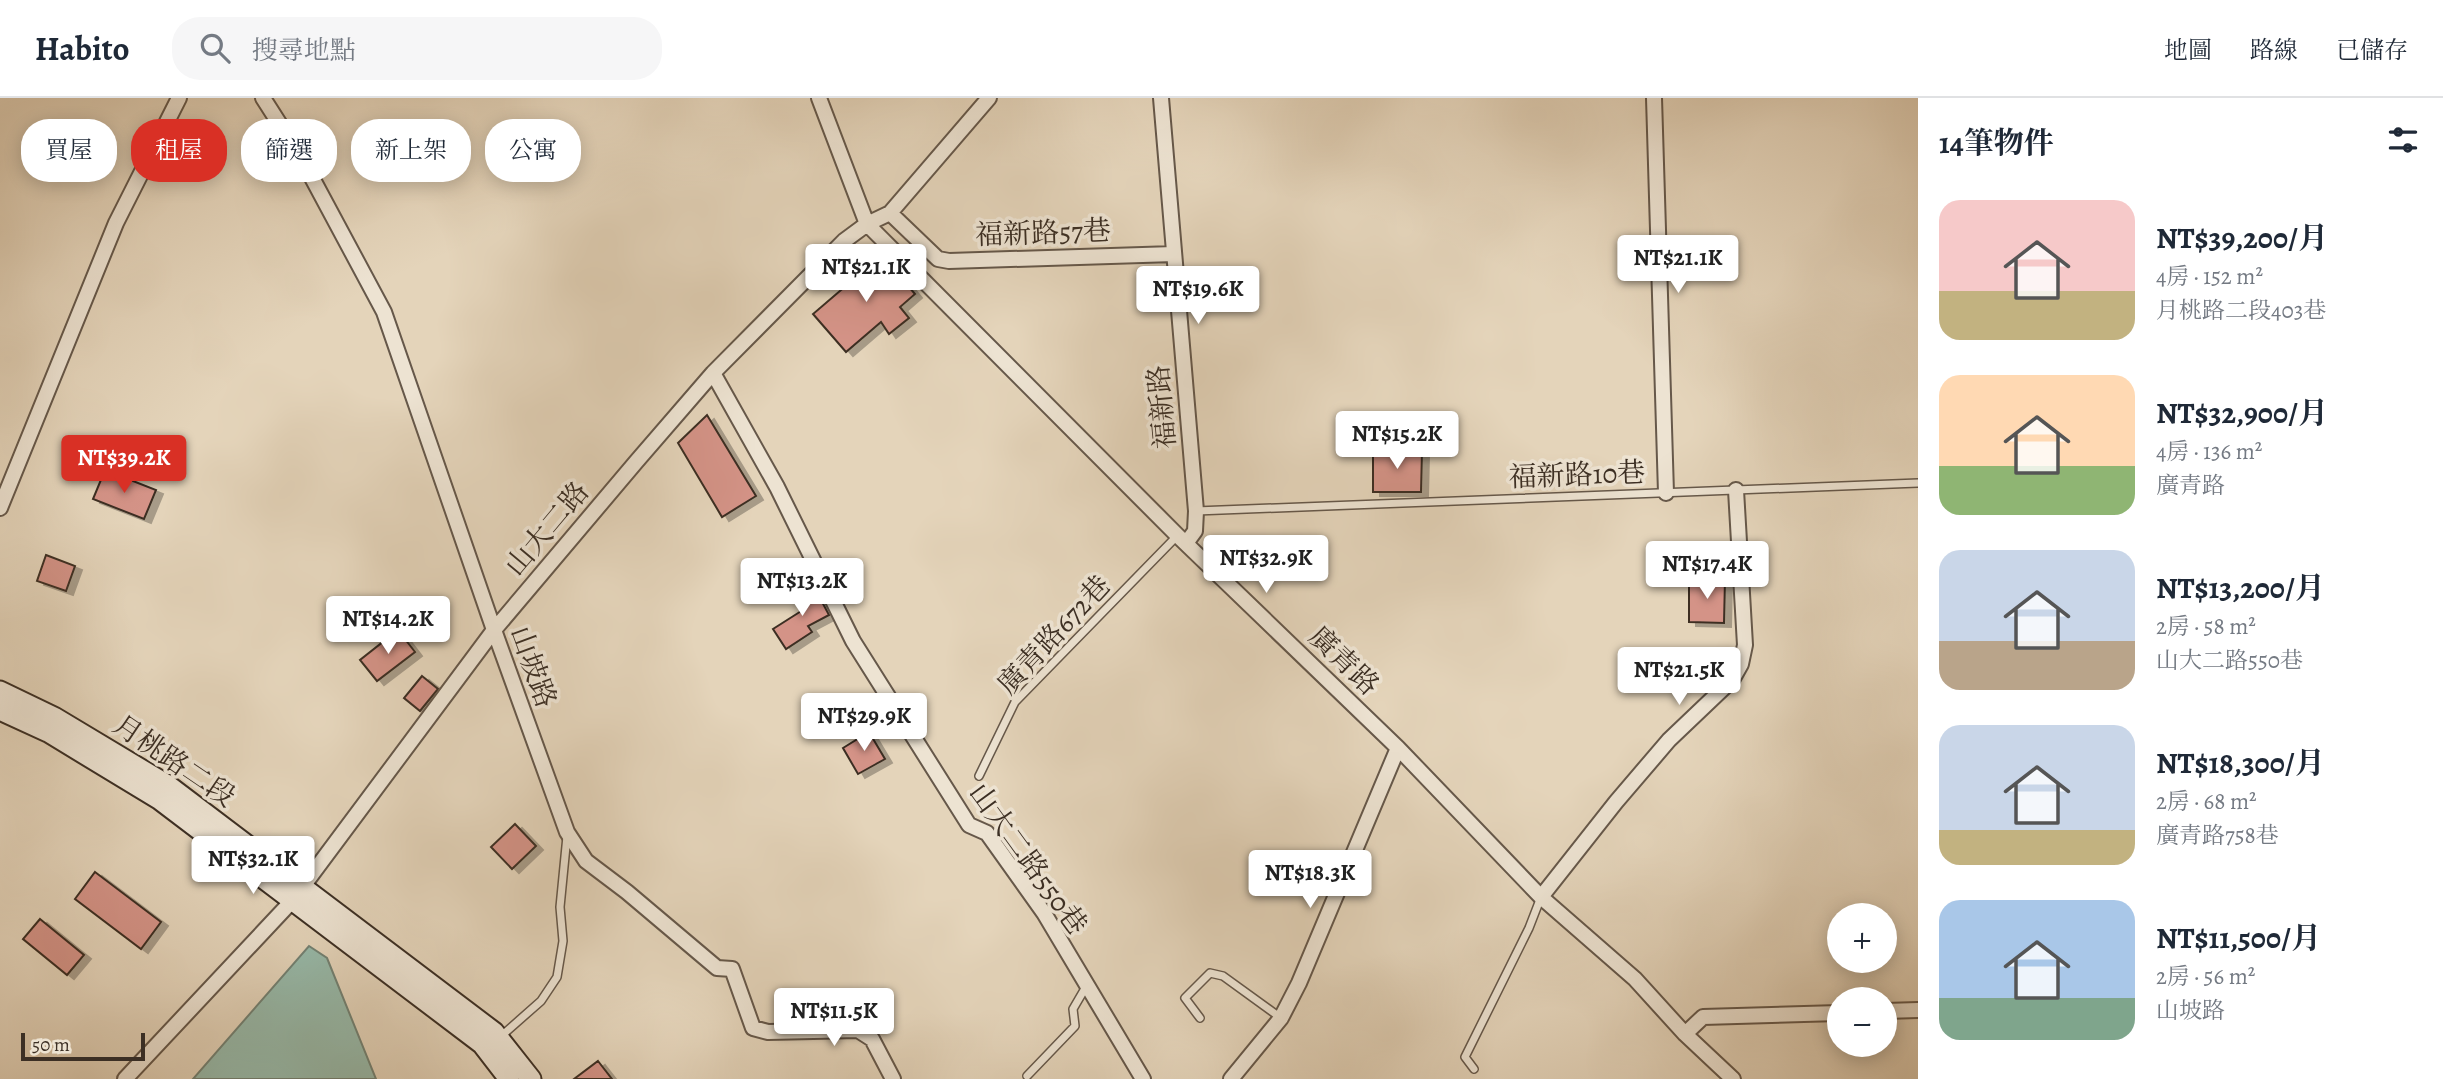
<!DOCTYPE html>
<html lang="zh-TW">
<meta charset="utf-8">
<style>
body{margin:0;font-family:Alegreya,"Noto Serif TC",serif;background:#f6f6f7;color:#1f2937;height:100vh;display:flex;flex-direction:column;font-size:26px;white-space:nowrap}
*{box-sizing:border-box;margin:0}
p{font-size:23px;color:#747a83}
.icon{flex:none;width:38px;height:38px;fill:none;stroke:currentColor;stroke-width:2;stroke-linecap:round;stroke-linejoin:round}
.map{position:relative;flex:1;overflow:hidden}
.sheet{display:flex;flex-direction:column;background:#fff;width:525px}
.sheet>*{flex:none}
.banner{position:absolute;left:21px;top:21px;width:665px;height:63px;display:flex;gap:14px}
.controls{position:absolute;left:1827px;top:805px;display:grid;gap:14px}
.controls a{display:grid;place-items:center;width:70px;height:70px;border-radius:50%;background:#fff;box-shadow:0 4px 18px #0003;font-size:35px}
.scale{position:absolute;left:21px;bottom:18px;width:124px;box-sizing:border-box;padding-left:7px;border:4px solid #3c2f24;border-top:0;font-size:19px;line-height:24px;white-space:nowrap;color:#3c2f24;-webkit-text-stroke:5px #ede3d2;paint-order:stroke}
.price{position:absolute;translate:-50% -60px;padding:0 16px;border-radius:7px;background:#fff;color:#222;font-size:23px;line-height:46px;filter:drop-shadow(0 2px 4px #0008)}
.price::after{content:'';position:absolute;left:50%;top:42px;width:21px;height:16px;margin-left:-10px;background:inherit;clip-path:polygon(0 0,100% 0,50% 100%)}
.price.active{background:#d93025;color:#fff}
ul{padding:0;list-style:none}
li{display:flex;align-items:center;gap:21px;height:175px;padding:0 21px}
li span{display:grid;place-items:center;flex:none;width:196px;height:140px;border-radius:21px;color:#555}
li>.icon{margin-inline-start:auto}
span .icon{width:84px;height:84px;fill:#fffc;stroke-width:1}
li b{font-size:30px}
h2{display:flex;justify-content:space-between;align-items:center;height:84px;padding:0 21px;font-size:30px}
.pill{padding:0 24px;border-radius:28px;background:#fff;box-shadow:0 4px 18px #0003;font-size:24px;line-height:63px}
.pill.active{background:#d93025;color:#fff}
header{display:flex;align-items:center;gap:42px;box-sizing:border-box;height:98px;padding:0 35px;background:#fff;border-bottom:2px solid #e0e1e3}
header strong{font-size:33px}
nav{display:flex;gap:38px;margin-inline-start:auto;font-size:24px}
.search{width:490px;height:63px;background:#f6f6f7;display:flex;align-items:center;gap:18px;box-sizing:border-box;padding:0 24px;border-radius:28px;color:#747a83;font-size:26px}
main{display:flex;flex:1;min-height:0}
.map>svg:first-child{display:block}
.water{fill:#97b9a9;stroke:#738274;stroke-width:2}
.building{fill:#d49387;stroke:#3c2f24;stroke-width:2;filter:url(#shadow)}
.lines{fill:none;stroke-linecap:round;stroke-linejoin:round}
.lane-casing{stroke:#66584a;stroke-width:10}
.street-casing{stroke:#66584a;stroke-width:18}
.secondary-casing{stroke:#3c2f24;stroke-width:23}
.lane{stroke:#ede3d2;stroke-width:7}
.street{stroke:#ede3d2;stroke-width:14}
.secondary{stroke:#ede3d2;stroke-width:19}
.labels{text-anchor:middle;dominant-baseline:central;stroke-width:7;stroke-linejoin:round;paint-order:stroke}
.street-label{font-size:28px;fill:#3c2f24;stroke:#ede3d2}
</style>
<header>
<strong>Habito</strong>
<div class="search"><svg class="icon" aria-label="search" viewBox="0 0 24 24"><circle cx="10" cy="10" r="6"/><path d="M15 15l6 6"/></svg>搜尋地點</div>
<nav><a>地圖</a><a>路線</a><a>已儲存</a></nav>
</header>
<main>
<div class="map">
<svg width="1918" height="981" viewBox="0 0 1918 981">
<defs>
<filter id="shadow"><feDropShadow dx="7" dy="4" stdDeviation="0" flood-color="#0004"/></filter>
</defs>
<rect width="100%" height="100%" fill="#e4d4ba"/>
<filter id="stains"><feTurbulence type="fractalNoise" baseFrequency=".00286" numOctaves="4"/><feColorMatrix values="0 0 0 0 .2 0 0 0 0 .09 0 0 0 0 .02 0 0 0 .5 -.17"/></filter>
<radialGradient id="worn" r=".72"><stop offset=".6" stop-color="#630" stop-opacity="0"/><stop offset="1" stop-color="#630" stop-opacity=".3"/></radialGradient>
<path class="water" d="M309 848 327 860 376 981H193Z"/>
<path class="building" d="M880 155 915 196 900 209 909 220 889 236 881 224 846 254 813 216 848 186 846 183Z
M707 317 756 398 722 419 678 345Z
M1373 353H1422L1421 394H1373Z
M105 372 156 392 144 421 93 401Z
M46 457 75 468 66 493 37 483Z
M1689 481H1725L1724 525 1689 524Z
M812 485 829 517 808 528 812 534 786 551 773 531 806 510 797 493Z
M398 532 415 554 377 583 360 562Z
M422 578 438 591 420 613 404 600Z
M869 634 885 661 858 676 843 650Z
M515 726 536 748 512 771 491 749Z
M95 774 161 824 141 851 75 801Z
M40 821 84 857 67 877 23 841Z
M598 963 612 981H574Z"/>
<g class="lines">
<defs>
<path id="lane" d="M1196 413 1918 385
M979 678 1015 604 1177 438
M1200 920 1185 900 1210 875 1223 878 1281 920
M499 940 541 903 557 879 563 843 560 809 567 738
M1474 971 1465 959 1529 830 1541 799
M1027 978 1075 928 1073 911 1087 887"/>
<path id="street" d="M263 0 302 61 384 214 494 532 567 734 586 763 627 794 717 870 732 871 753 930 768 934 858 932 872 941 893 981
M819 0 867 126 1178 438 1398 650 1541 799 1635 881 1685 936 1733 981
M1161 0 1196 413 1195 433 1187 444
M1654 0 1666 395
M890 115 938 161 949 163 1174 156
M713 275 777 389 853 543 969 727 987 735 1044 815 1143 981
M0 410 116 125 179 0
M1541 799 1616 704 1669 642 1732 582 1741 566 1745 547 1736 392
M1885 913 1918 912
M1685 936 1703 919 1839 915
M125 981 292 803 494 532 636 364 713 275 844 143 867 126 890 115 989 0
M1231 981 1281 920 1299 885 1398 650"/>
<path id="secondary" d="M0 593 54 619 169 688 494 934 531 981
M0 612 48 634 160 702 482 946 509 981"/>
</defs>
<use href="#lane" class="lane-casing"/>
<use href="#street" class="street-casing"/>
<use href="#secondary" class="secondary-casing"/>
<use href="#lane" class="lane"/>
<use href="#street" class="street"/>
<use href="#secondary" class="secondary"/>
</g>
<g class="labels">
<g class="street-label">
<text transform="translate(1043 135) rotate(-2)">福新路57巷</text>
<text transform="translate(1162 309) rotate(-95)">福新路</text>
<text transform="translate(1577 377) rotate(-2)">福新路10巷</text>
<text transform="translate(547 431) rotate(-50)">山大二路</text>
<text transform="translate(1054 537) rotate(-47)">廣青路672巷</text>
<text transform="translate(1344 563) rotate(44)">廣青路</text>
<text transform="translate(533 569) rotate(70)">山坡路</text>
<text transform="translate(174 663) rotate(34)">月桃路二段</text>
<text transform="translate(1028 761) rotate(54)">山大二路550巷</text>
</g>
</g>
<rect width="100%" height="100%" filter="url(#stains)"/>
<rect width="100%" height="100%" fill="url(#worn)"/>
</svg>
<div class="controls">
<a>+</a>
<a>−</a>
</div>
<div class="scale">50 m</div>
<b class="price" style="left:1678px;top:197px">NT$21.1K</b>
<b class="price" style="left:866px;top:206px">NT$21.1K</b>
<b class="price" style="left:1198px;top:228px">NT$19.6K</b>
<b class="price" style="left:1397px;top:373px">NT$15.2K</b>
<b class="price active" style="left:124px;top:397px">NT$39.2K</b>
<b class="price" style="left:1266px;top:497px">NT$32.9K</b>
<b class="price" style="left:1707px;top:503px">NT$17.4K</b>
<b class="price" style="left:802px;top:520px">NT$13.2K</b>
<b class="price" style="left:388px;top:558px">NT$14.2K</b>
<b class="price" style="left:1679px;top:609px">NT$21.5K</b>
<b class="price" style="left:864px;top:655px">NT$29.9K</b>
<b class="price" style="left:253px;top:798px">NT$32.1K</b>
<b class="price" style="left:1310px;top:812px">NT$18.3K</b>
<b class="price" style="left:834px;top:950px">NT$11.5K</b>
<div class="banner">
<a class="pill">買屋</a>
<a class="pill active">租屋</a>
<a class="pill">篩選</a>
<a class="pill">新上架</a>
<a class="pill">公寓</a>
</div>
</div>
<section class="sheet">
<h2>14筆物件<svg class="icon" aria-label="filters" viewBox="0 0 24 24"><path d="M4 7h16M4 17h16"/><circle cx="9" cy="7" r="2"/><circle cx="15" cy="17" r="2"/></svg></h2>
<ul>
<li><span style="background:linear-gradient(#f6c9c9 65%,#c2b280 0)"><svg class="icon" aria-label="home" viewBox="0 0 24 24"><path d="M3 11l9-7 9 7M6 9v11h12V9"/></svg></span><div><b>NT$39,200/月</b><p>4房 · 152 m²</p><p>月桃路二段403巷</p></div></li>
<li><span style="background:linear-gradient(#ffd9b3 65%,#8fb573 0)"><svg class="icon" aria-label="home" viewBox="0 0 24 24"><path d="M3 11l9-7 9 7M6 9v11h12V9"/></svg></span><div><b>NT$32,900/月</b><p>4房 · 136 m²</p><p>廣青路</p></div></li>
<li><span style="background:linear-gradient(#c9d6e8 65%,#b9a48a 0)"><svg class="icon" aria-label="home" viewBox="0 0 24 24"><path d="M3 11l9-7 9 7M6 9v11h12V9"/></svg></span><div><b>NT$13,200/月</b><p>2房 · 58 m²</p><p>山大二路550巷</p></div></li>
<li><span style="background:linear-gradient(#c9d6e8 75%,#c2b280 0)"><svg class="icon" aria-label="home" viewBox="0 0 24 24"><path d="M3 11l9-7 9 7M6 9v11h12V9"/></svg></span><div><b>NT$18,300/月</b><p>2房 · 68 m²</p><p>廣青路758巷</p></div></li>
<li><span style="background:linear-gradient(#a9c7e8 70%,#7fa58c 0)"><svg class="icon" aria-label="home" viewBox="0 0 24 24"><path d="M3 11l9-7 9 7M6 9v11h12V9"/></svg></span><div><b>NT$11,500/月</b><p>2房 · 56 m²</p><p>山坡路</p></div></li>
</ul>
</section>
</main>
